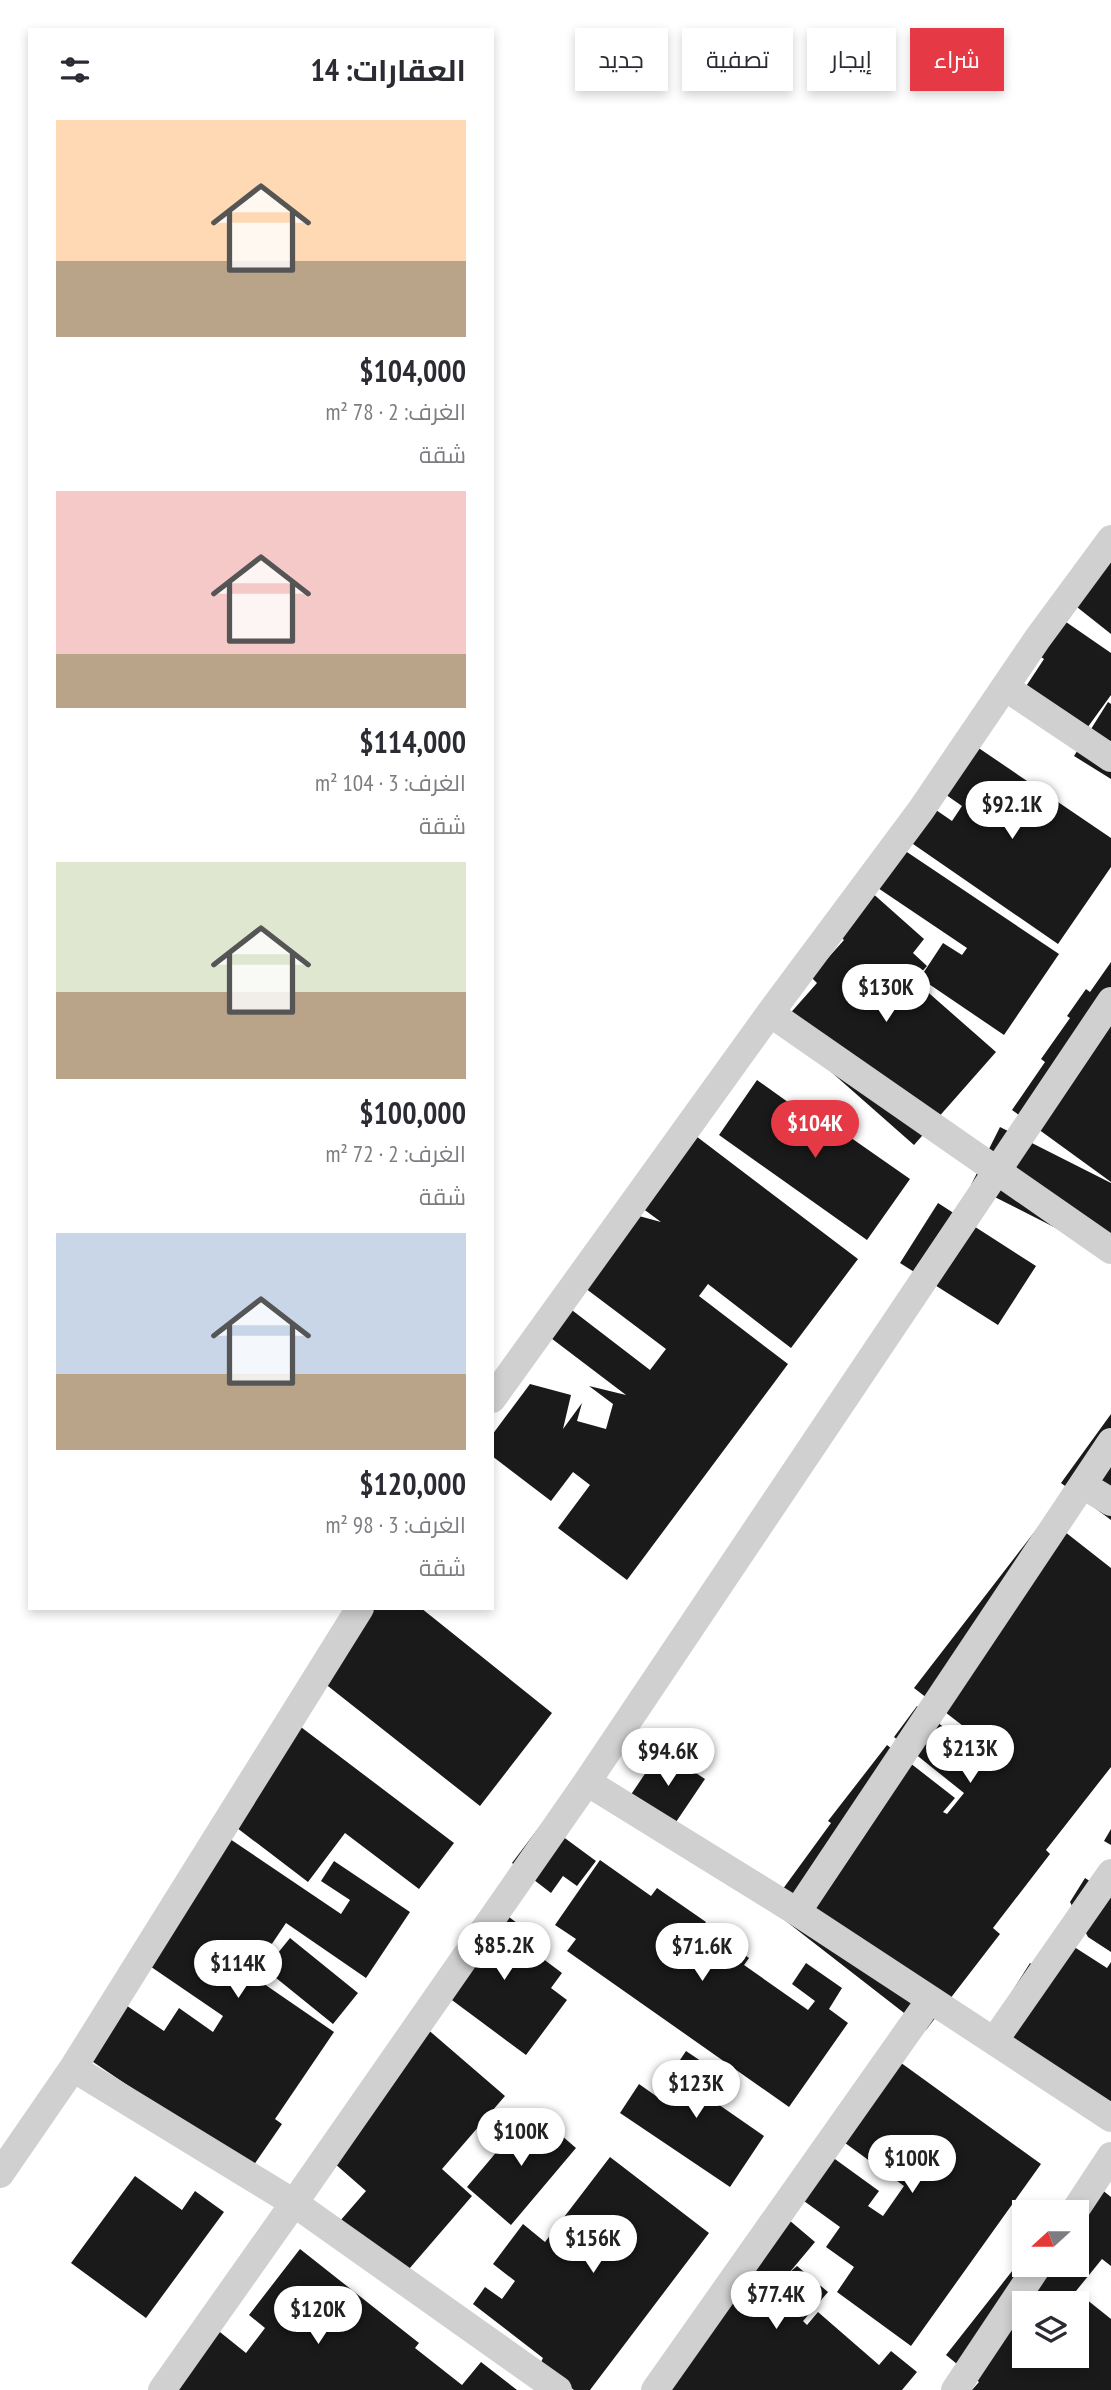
<!DOCTYPE html>
<html lang="ar">
<meta charset="utf-8">
<style>
body{margin:0;font-family:"PT Sans Narrow",Cairo,sans-serif;background:#f2f2f3;color:#2b2b33;direction:rtl;height:100vh;display:flex;flex-direction:column;font-size:26px;white-space:nowrap}
*{box-sizing:border-box;margin:0}
p{font-size:23px;color:#7c7c81}
.icon{flex:none;width:38px;height:38px;fill:none;stroke:currentColor;stroke-width:2;stroke-linecap:round;stroke-linejoin:round}
.map{position:relative;flex:1;overflow:hidden;direction:ltr}
.panel{position:absolute;left:28px;top:28px;width:466px;height:1582px;display:flex;flex-direction:column;background:#fff;border-radius:0px;box-shadow:0 4px 10px #0003;direction:rtl}
.panel>*{flex:none}
.hud{position:absolute;left:514px;top:28px;width:490px;height:63px;direction:rtl;display:flex;gap:14px}
.needle{width:46px;rotate:249deg}
.fabs{position:absolute;left:1012px;top:2200px;display:grid;gap:14px}
.fabs a{display:grid;place-items:center;width:77px;height:77px;border-radius:0px;background:#fff;box-shadow:0 4px 10px #0003;font-size:35px}
.price{position:absolute;translate:-50% -60px;padding:0 16px;border-radius:24px;background:#fff;color:#222;font-size:23px;line-height:46px;filter:drop-shadow(0 2px 4px #0008)}
.price::after{content:'';position:absolute;left:50%;top:42px;width:21px;height:16px;margin-left:-10px;background:inherit;clip-path:polygon(0 0,100% 0,50% 100%)}
.price.current{background:#e63946;color:#fff}
ul{padding:0;list-style:none}
li{display:grid;align-content:center;gap:14px;height:371px;padding:0 28px}
li span{display:grid;place-items:center;height:217px;border-radius:0px;color:#555}
li>.icon{margin-inline-start:auto}
span .icon{width:126px;height:126px;fill:#fffc;stroke-width:1}
li b{font-size:30px}
h2{display:flex;justify-content:space-between;align-items:center;height:84px;padding:0 28px;font-size:30px}
.pill{padding:0 24px;border-radius:0px;background:#fff;box-shadow:0 4px 10px #0003;font-size:24px;line-height:63px}
.pill.current{background:#e63946;color:#fff}
.map>svg:first-child{display:block}
.building{fill:#1a1a1a;fill-rule:evenodd}
.lines{fill:none;stroke-linecap:round;stroke-linejoin:round}
.minor{stroke:#d0d0d0;stroke-width:28}
</style>
<div class="map">
<svg width="1111" height="2390" viewBox="0 0 1111 2390">
<rect width="100%" height="100%" fill="#fff"/>
<path class="building" d="M1111 536V634L1063 596Z
M1053 613 1111 653V695L1077 742 1017 700 1044 659 1029 649Z
M1108 702 1111 704V779L1074 756Z
M961 736 1111 838V867L1058 944 900 835 923 801 952 821 962 806 929 783Z
M895 844 1059 954 1004 1035 920 978 943 943 962 955 967 948 869 882Z
M870 891 924 939 913 953 927 966 914 980 996 1052 914 1145 779 1026 817 983 811 977 844 940 835 932Z
M1111 962V1182L1012 1110 1045 1062 1041 1059 1070 1018 1067 1016 1086 989 1090 992Z
M757 1080 820 1125 824 1119 910 1179 867 1240 719 1135Z
M1000 1127 1111 1183V1256L971 1185Z
M692 1133 858 1259 791 1348 708 1284 699 1296 788 1364 627 1580 558 1528 590 1485 573 1472 551 1501 492 1456V1435L530 1384 571 1395 563 1429 582 1403 577 1421 606 1429 613 1404 589 1386 626 1395 543 1332 564 1304 650 1370 666 1349 585 1288 639 1216 661 1222 638 1205Z
M938 1203 1036 1266 998 1325 900 1263Z
M1111 1414V1520L1061 1483Z
M1046 1517 1111 1568V1767L1046 1850 1050 1854 993 1928 1000 1934 926 2030 769 1908 831 1823 828 1821 887 1745 955 1798 943 1812 947 1814 964 1793 894 1737 917 1706 976 1753 985 1743 914 1688Z
M372 1608H421L552 1713 480 1806 319 1679Z
M289 1718 454 1843 419 1889 345 1833 308 1882 224 1818Z
M661 1750 705 1779 674 1825 630 1796Z
M543 1822 596 1861 577 1886 563 1876 551 1893 512 1863Z
M1111 1829V1845L1104 1841Z
M230 1839 341 1914 350 1900 321 1881 334 1861 410 1912 366 1978 286 1923 251 1975 334 2032 275 2119 282 2124 251 2169 74 2049 111 1995 164 2031 179 2008 213 2032 223 2016 141 1960Z
M600 1860 651 1896 657 1888 706 1922 703 1926 749 1958 744 1965 808 2010 815 2001 792 1984 806 1963 842 1988 829 2009 848 2023 789 2107 567 1951 576 1939 555 1925Z
M1085 1878 1111 1895V1952L1088 1937 1070 1902Z
M493 1905 533 1935 526 1946 562 1973 551 1988 567 2000 526 2055 433 1986Z
M1054 1934 1107 1968 1111 1962V2129L979 2044 1030 1963 1034 1966Z
M290 1938 358 1993 333 2024 265 1969Z
M418 2021 505 2096 442 2169 472 2196 403 2276 340 2221 366 2191 318 2149Z
M686 2051 729 2080 715 2102 764 2136 730 2187 620 2113 639 2084 656 2096Z
M886 2052 1041 2164 911 2346 837 2292 854 2267 826 2247 840 2227 786 2188 817 2146 879 2191 868 2206 883 2216 904 2186 830 2132Z
M532 2110 576 2148 511 2225 467 2187Z
M610 2157 709 2233 590 2390H574L540 2364 543 2358 473 2304 485 2287 502 2299 515 2281 493 2264 523 2224 545 2242Z
M135 2176 182 2210 195 2191 224 2212 146 2318 71 2263Z
M1086 2177 1111 2197V2266L1102 2259 1076 2291 1111 2319V2390H972L979 2382 946 2355 1024 2256V2264H1076V2212H1058ZM1024 2303H1076V2356H1024Z
M776 2209 815 2242 789 2273 797 2266 828 2292 803 2321 807 2325 818 2312 879 2365 891 2351 917 2372 902 2390H655Z
M300 2249 419 2343 415 2348 462 2385 481 2362 517 2390H158L210 2324 246 2353 265 2328 249 2315Z"/>
<g class="lines">
<path class="minor" d="M1005 687 1111 758
M770 1013 1111 1250
M492 1399 770 1013 921 810 1038 638 1111 539
M1083 1485 1111 1502
M360 1608 73 2068 294 2203 587 1782 1111 1001
M587 1782 797 1912 1111 2118
M797 1912 1111 1442
M994 2041 1111 1873
M0 2174 73 2068
M1074 2212 1111 2156
M162 2390 294 2203 558 2390
M655 2390 930 2000
M955 2390 1039 2264"/>
</g>
</svg>
<div class="fabs">
<a><svg class="needle" viewBox="-14 -14 28 28"><path d="M0-13l5 13h-10z" fill="#e53935"/><path d="M0 13l5-13h-10z" fill="#7c7c81"/></svg></a>
<a><svg class="icon" aria-label="layers" viewBox="0 0 24 24"><path d="M12 4l9 5-9 5-9-5zM3 14l9 5 9-5"/></svg></a>
</div>
<b class="price" style="left:1012px;top:841px">$92.1K</b>
<b class="price" style="left:886px;top:1024px">$130K</b>
<b class="price current" style="left:815px;top:1160px">$104K</b>
<b class="price" style="left:970px;top:1785px">$213K</b>
<b class="price" style="left:668px;top:1788px">$94.6K</b>
<b class="price" style="left:504px;top:1982px">$85.2K</b>
<b class="price" style="left:702px;top:1983px">$71.6K</b>
<b class="price" style="left:238px;top:2000px">$114K</b>
<b class="price" style="left:696px;top:2120px">$123K</b>
<b class="price" style="left:521px;top:2168px">$100K</b>
<b class="price" style="left:912px;top:2195px">$100K</b>
<b class="price" style="left:593px;top:2275px">$156K</b>
<b class="price" style="left:776px;top:2331px">$77.4K</b>
<b class="price" style="left:318px;top:2346px">$120K</b>
<div class="hud">
<a class="pill current">شراء</a>
<a class="pill">إيجار</a>
<a class="pill">تصفية</a>
<a class="pill">جديد</a>
</div>
<section class="panel">
<h2>العقارات: 14<svg class="icon" aria-label="filters" viewBox="0 0 24 24"><path d="M4 7h16M4 17h16"/><circle cx="9" cy="7" r="2"/><circle cx="15" cy="17" r="2"/></svg></h2>
<ul>
<li><span style="background:linear-gradient(#ffd9b3 65%,#b9a48a 0)"><svg class="icon" aria-label="home" viewBox="0 0 24 24"><path d="M3 11l9-7 9 7M6 9v11h12V9"/></svg></span><div><b>$104,000</b><p>الغرف: 2 · 78 m²</p><p>شقة</p></div></li>
<li><span style="background:linear-gradient(#f6c9c9 75%,#b9a48a 0)"><svg class="icon" aria-label="home" viewBox="0 0 24 24"><path d="M3 11l9-7 9 7M6 9v11h12V9"/></svg></span><div><b>$114,000</b><p>الغرف: 3 · 104 m²</p><p>شقة</p></div></li>
<li><span style="background:linear-gradient(#dfe7d0 60%,#b9a48a 0)"><svg class="icon" aria-label="home" viewBox="0 0 24 24"><path d="M3 11l9-7 9 7M6 9v11h12V9"/></svg></span><div><b>$100,000</b><p>الغرف: 2 · 72 m²</p><p>شقة</p></div></li>
<li><span style="background:linear-gradient(#c9d6e8 65%,#b9a48a 0)"><svg class="icon" aria-label="home" viewBox="0 0 24 24"><path d="M3 11l9-7 9 7M6 9v11h12V9"/></svg></span><div><b>$120,000</b><p>الغرف: 3 · 98 m²</p><p>شقة</p></div></li>
</ul>
</section>
</div>
